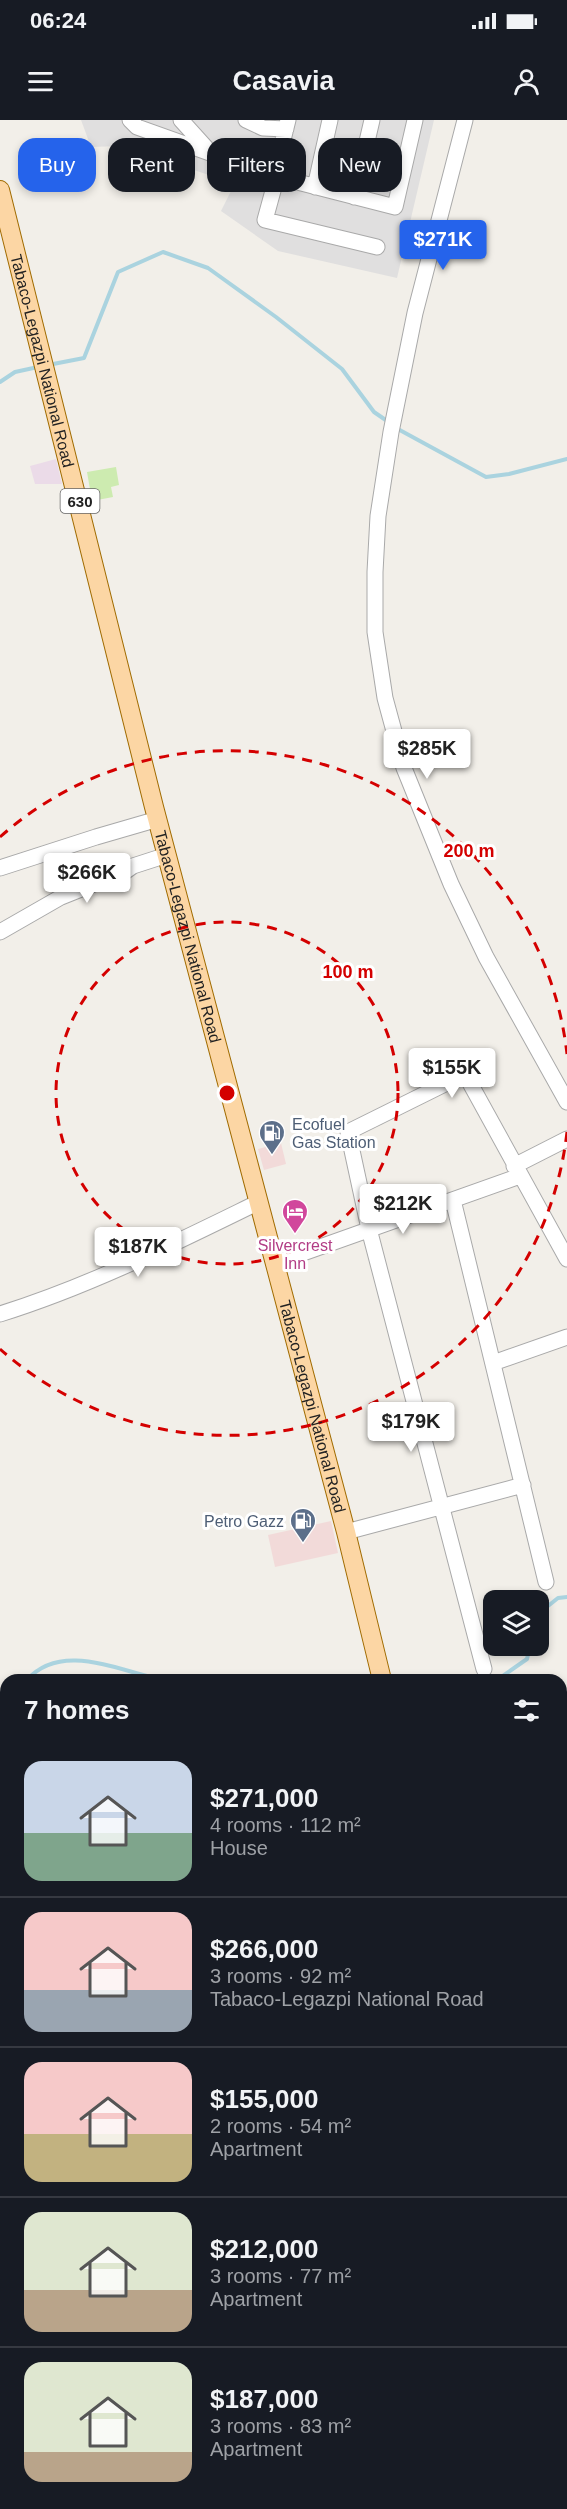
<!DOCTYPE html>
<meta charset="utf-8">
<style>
body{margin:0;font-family:Helvetica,sans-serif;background:#20242c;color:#f1f3f6;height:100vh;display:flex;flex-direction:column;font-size:22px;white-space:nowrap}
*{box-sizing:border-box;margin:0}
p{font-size:20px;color:#9ea1a6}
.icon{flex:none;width:33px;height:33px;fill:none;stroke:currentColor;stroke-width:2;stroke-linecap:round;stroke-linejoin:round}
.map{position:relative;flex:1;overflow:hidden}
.sheet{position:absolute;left:0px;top:1554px;width:567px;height:836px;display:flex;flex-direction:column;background:#171b24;border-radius:18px 18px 0 0;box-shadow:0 3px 9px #0003}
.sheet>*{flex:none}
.banner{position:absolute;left:18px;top:18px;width:531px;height:54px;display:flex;gap:12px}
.tools{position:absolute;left:483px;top:1470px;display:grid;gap:12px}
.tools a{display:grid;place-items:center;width:66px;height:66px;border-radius:12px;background:#171b24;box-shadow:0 3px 9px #0003;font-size:30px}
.price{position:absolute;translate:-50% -51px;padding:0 14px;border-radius:6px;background:#fff;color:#222;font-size:20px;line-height:39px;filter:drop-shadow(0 2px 3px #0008)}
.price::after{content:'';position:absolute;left:50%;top:36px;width:18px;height:14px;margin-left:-9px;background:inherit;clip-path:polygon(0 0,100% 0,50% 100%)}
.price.current{background:#2563eb;color:#fff}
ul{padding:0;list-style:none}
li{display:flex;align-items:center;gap:18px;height:150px;padding:0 24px}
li+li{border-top:2px solid #363941}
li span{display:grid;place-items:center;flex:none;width:168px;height:120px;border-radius:18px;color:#555}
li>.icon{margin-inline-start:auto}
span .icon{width:72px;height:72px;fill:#fffc;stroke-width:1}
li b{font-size:26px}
h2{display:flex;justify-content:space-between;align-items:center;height:72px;padding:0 24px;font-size:26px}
.tag{padding:0 21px;border-radius:18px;background:#171b24;box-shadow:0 3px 9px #0003;font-size:21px;line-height:54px}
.tag.current{background:#2563eb;color:#fff}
.status{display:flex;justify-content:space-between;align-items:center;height:42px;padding:0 30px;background:#171b24;direction:ltr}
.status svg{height:16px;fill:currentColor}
header{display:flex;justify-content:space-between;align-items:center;height:78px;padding:0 24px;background:#171b24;font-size:27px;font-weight:700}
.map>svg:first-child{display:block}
.residential{fill:#e0dfdf}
.commercial{fill:#f2dad9}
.industrial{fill:#ebdbe8}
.education{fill:#ffffe5}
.grass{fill:#cdebb0}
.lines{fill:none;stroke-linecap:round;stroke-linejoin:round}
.stream{stroke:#aad3df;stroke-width:4}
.minor-casing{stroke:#a9a9a9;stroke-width:17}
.major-casing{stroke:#a06b00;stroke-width:20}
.minor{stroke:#fff;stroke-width:15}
.major{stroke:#fcd6a4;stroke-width:18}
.ring{fill:none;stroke:#d40000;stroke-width:3;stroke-dasharray:10 8}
.labels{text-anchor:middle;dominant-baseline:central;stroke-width:6;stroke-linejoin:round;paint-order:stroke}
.shield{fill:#fff;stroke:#646464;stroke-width:1.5}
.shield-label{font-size:15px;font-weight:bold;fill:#222}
.street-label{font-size:16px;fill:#222;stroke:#fff}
.service-label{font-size:16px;fill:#4e5e75;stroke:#fff;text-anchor:start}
.hotel-label{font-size:16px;fill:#b23c85;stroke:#fff}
.centre{fill:#d40000;stroke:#fff;stroke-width:3}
.ring-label{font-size:18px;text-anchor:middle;font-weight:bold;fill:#d40000;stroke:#fff;stroke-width:6;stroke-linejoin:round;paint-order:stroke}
</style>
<div class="status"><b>06:24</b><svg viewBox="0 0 49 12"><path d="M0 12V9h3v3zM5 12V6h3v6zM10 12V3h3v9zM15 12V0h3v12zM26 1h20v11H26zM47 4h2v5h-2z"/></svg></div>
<header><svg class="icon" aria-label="menu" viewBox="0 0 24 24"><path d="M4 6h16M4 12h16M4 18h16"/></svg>Casavia<svg class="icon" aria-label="person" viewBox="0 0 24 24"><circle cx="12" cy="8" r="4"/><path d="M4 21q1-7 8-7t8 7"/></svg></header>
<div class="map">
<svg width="567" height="2389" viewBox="0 0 567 2389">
<rect width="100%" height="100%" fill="#f2efe9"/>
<path class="residential" d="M81 0H434L397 158 278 131 221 91 233 67 212 56 121 26 91 27Z"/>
<path class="commercial" d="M281 1023 286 1044 264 1050 258 1029Z
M331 1401 338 1433 275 1447 268 1415Z"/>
<path class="industrial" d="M56 339 62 364H35L30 346Z"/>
<path class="education" d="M567 1875V2104L561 2106V1877Z"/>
<path class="grass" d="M116 347 119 365 111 367 113 377 92 381 87 352Z"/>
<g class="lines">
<path class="stream" d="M48 245 84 238 118 152 163 132 208 148 276 197 342 249 374 292 390 303
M0 262 15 252 38 247
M396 308 486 357 509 354 567 339
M538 1494 558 1478 567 1477
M27 1560C58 1525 108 1546 147 1556L155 1560
M497 1560 527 1539 530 1526
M0 1602 6 1588"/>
<defs>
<path id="minor" d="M130 0 137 7 274 56 395 87 415 0
M181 0 209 31
M246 0 263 8 286 9
M465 0 415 193 391 312 378 396 375 452V512L385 578 404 648 451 764 486 837 567 982
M274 56 288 0
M277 56 265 100 377 127
M315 67 330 0
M354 77 372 0
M0 748 96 717 158 699
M0 812 61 777 126 751 133 746 167 735
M514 1046 567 1019
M453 1080 546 1462
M275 1143 520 1056
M0 1194C90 1166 175 1123 259 1082
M493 1243 567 1217
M346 1412 523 1365
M484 1549 369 1109 348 1012 465 954 567 1139
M561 1626 567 1625
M0 1796H6
M561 1805 567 1821
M561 1870 567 1868
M0 1910 6 1908
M561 2152 567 2151"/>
<g id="major">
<path id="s1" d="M0 70 154 687 346 1412 382 1560"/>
<path d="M561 2317 567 2345"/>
</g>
</defs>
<use href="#minor" class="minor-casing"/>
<use href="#major" class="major-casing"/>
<use href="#minor" class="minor"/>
<use href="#major" class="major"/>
</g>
<g class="ring">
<circle cx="227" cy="973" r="171"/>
<path d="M567 1012A342 342 0 0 1 0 1229M0 717A342 342 0 0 1 567 934"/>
</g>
<defs>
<symbol id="fuel-pin" viewBox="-11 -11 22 30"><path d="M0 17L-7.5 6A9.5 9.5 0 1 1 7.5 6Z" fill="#5c6f8a" stroke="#fff"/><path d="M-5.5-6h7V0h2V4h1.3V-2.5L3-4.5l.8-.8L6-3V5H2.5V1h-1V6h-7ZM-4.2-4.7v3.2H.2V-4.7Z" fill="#fff"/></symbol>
<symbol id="hotel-pin" viewBox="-11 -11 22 30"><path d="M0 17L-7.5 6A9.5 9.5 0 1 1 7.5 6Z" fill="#d1479c" stroke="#fff"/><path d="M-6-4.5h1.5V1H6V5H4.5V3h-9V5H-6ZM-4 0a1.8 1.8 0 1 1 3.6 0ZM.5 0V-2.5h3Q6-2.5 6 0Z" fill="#fff"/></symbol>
</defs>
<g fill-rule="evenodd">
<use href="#fuel-pin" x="257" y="998" width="30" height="40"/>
<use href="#hotel-pin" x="280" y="1077" width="30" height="40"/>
<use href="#fuel-pin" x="288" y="1386" width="30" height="40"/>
</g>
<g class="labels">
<rect class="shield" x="60.5" y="369" width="39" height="24" rx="4.5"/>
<g class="shield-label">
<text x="80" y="381">630</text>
</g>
<g class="street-label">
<text stroke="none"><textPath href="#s1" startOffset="176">Tabaco-Legazpi National Road</textPath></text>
<text stroke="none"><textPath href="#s1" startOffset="770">Tabaco-Legazpi National Road</textPath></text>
<text stroke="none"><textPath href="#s1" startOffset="1256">Tabaco-Legazpi National Road</textPath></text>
</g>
<g class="service-label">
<text x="292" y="1004">Ecofuel<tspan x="292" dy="18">Gas Station</tspan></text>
<text x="284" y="1401" text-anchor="end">Petro Gazz</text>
</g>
<g class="hotel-label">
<text x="295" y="1125">Silvercrest<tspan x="295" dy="18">Inn</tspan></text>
</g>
</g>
<circle cx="227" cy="973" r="9" class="centre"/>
<g class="ring-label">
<text x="469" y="737">200 m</text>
<text x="348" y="858">100 m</text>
</g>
</svg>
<div class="tools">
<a><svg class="icon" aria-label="layers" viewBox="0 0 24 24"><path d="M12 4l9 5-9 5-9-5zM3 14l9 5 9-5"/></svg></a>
</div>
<b class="price current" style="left:443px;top:151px">$271K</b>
<b class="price" style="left:427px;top:660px">$285K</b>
<b class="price" style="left:87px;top:784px">$266K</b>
<b class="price" style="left:452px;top:979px">$155K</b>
<b class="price" style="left:403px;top:1115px">$212K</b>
<b class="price" style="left:138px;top:1158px">$187K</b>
<b class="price" style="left:411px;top:1333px">$179K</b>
<div class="banner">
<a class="tag current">Buy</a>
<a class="tag">Rent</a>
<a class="tag">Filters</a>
<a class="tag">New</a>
</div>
<section class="sheet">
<h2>7 homes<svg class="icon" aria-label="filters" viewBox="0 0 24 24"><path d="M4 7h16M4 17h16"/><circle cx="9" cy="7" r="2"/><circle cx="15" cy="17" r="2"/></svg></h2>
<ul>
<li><span style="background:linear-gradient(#c9d6e8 60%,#7fa58c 0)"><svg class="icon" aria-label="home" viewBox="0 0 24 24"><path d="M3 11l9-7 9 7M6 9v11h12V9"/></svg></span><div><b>$271,000</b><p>4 rooms · 112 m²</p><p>House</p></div></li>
<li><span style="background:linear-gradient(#f6c9c9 65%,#9aa5b1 0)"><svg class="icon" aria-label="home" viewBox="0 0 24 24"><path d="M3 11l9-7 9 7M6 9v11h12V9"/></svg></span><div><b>$266,000</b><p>3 rooms · 92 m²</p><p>Tabaco-Legazpi National Road</p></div></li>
<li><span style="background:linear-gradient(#f6c9c9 60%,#c2b280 0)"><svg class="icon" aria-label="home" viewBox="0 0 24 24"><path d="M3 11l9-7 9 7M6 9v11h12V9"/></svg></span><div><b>$155,000</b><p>2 rooms · 54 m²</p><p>Apartment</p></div></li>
<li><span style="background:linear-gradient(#dfe7d0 65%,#b9a48a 0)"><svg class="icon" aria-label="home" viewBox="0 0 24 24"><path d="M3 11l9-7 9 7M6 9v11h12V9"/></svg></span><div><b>$212,000</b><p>3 rooms · 77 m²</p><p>Apartment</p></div></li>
<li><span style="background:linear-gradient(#dfe7d0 75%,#b9a48a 0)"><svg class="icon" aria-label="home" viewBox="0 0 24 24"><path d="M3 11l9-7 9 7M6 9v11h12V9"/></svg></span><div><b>$187,000</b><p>3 rooms · 83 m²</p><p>Apartment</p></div></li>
</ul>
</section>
</div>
